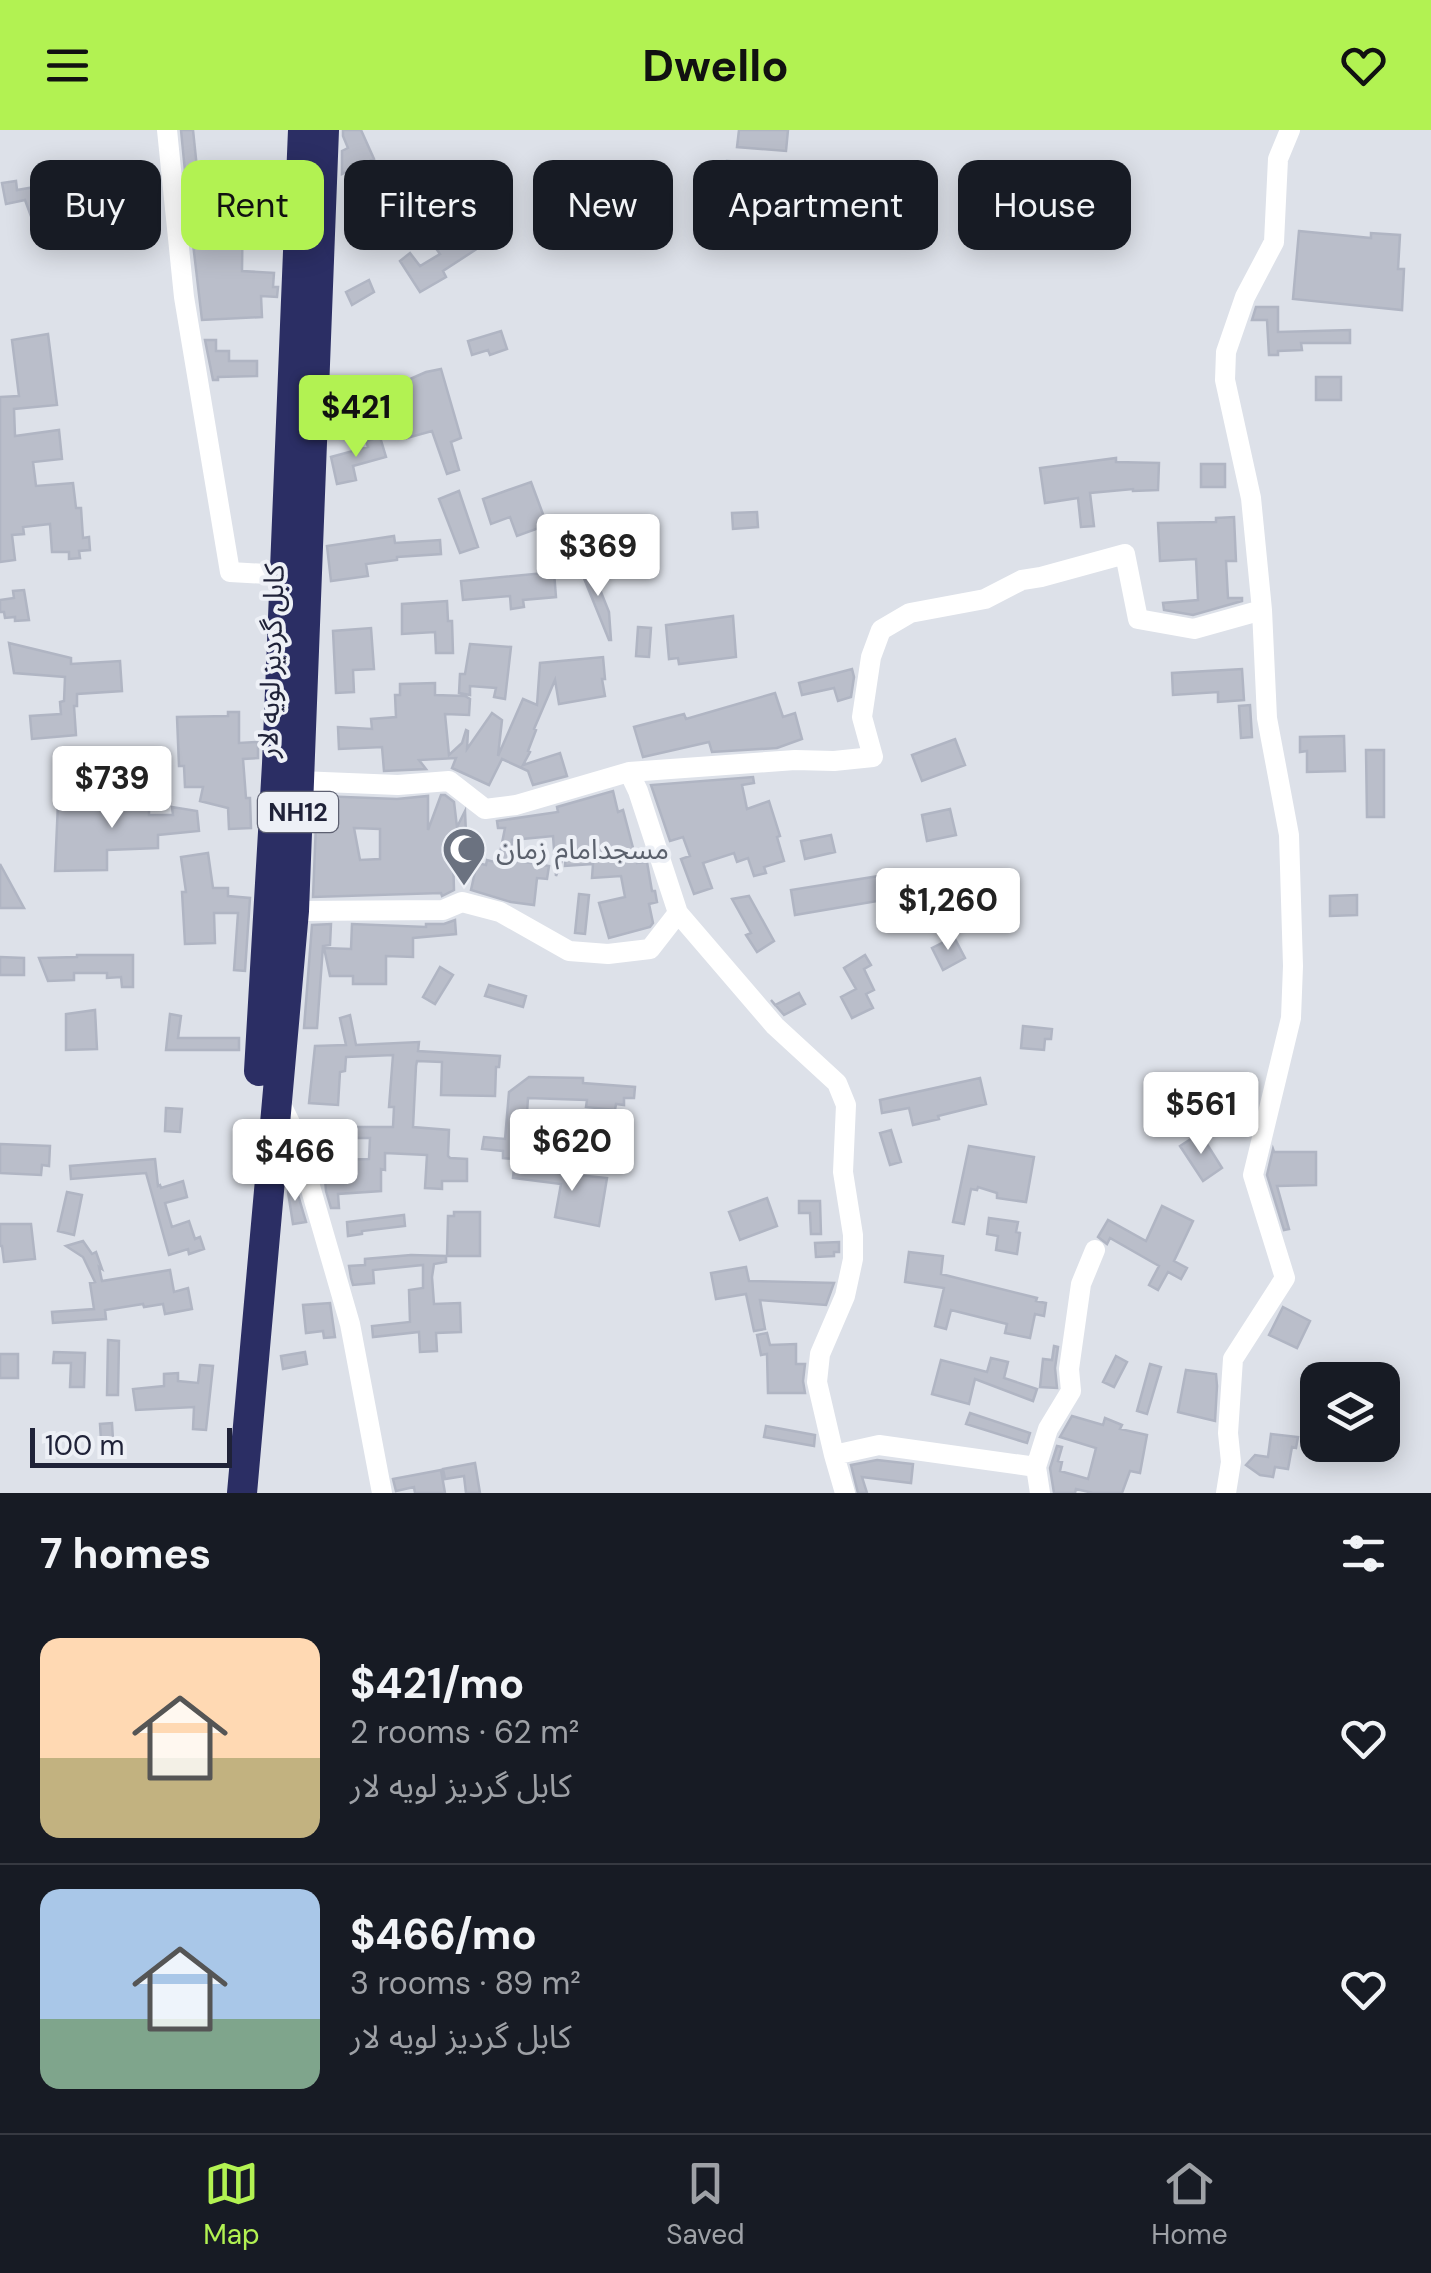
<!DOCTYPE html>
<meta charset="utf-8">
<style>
body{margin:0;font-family:"DM Sans","Noto Sans Arabic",sans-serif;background:#20242c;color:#f1f3f6;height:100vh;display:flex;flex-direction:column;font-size:38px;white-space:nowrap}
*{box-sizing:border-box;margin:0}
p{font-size:32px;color:#9ea1a6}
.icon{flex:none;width:55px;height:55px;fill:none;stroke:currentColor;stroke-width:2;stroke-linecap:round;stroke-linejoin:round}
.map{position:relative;height:1363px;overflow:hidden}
.drawer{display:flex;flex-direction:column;background:#171b24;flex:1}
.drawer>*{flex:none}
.guide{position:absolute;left:30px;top:30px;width:1372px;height:90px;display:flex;gap:20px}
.controls{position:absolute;left:1300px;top:1232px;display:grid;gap:20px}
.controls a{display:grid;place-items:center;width:100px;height:100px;border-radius:20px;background:#171b24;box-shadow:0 5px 25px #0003;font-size:50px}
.scale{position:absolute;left:30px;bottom:25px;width:202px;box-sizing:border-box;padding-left:10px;border:5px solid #1f2238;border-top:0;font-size:28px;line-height:35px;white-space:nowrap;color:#1f2238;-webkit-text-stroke:8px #edf0f6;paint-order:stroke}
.price{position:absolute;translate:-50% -85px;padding:0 22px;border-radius:10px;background:#fff;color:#222;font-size:32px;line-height:65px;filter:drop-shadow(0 2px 5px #0008)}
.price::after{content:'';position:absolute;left:50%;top:60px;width:30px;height:22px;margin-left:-15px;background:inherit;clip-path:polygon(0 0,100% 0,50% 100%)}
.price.current{background:#b2f252;color:#111}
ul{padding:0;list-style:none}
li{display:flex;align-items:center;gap:30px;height:250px;padding:0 40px}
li+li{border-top:2px solid #363941}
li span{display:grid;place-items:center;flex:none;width:280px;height:200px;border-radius:20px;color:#555}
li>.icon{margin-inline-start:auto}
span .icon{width:120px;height:120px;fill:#fffc;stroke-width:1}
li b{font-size:42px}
h2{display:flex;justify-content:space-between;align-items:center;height:120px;padding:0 40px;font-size:42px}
.pill{padding:0 35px;border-radius:20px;background:#171b24;box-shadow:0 5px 25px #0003;font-size:35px;line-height:90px}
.pill.current{background:#b2f252;color:#111}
header{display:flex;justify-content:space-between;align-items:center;height:130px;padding:0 40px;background:#b2f252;color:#111;font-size:45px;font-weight:700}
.tabs{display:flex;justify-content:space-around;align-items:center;height:140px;border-top:2px solid #363941;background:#171b24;font-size:28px;color:#9ea1a6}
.tabs a{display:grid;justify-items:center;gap:5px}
.tabs .current{color:#b2f252}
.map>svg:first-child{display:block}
.building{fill:#babeca;stroke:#b0b5c3;stroke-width:2.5;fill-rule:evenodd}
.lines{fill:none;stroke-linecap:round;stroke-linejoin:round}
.minor{stroke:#fff;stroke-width:20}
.highway{stroke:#2b2e64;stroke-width:30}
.labels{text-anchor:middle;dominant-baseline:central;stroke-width:8;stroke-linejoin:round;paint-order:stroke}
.shield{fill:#edf0f6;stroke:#5d6071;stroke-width:2.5}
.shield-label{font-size:25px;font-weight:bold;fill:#1f2238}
.street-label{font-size:28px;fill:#1f2238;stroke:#edf0f6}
.worship-label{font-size:28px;fill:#5b616d;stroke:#edf0f6;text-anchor:start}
</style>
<header><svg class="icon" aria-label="menu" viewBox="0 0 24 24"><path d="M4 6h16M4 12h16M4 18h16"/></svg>Dwello<svg class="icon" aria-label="heart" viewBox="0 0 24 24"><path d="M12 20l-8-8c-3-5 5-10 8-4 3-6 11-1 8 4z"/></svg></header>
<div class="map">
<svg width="1431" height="1363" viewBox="0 0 1431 1363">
<rect width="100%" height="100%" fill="#dde1e9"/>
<path class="building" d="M181 0H193L198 48 252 49V62L243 61 242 141 274 143 273 157H278L277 167 261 166 262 187 202 190 192 105 233 106 232 76 199 77 200 102 191 103Z
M343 0H361L374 29 342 44V21L348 18 343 6Z
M739 0H788L786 21 737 17Z
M727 31 743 32 740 95H724Z
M797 40V68L765 69V41Z
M16 51 17 60 52 54 54 65 51 66 56 80 32 89 25 70 6 74 2 53Z
M402 87 405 101 382 106 378 93Z
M486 94 495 107 443 141 446 147 420 162 400 131 410 123 420 136 440 124 430 110 442 102 452 116Z
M1299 101 1371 108V103L1400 105 1398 139H1404L1402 180 1293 169Z
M369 150 374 162 352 175 346 162Z
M1256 177H1278V202L1350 200V213H1301L1302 220 1278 221V225H1269L1267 190H1252Z
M501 201 507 219 490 225 488 220 472 225 468 211Z
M48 204 57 275 14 279 15 306 59 300 62 329 33 332 36 356 73 353 76 378H81L83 408 89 407 90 420 79 421 80 428 69 429V422H52L50 394 23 397 24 404 12 405 15 430 0 432V267L19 266 12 210Z
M205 210H216V221H229V231H257V246L218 247V250H213Z
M441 239 461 308 451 312 459 340 447 344 432 301 407 308 395 261 403 258 401 253 426 242Z
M1316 247H1341V270H1316Z
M380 307 386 327 353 336 356 350 337 354 331 327 368 317 366 311Z
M1116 328V332L1159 333 1158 360 1133 361V359L1090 363 1094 396 1081 397 1078 368 1045 373 1040 338Z
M1201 334H1225V357H1201Z
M531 352 547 395 517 406 510 387 491 394 483 369Z
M459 361 478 417 460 423 439 369Z
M757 382 758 397 733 399 732 383Z
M1234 387 1236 431H1226L1228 468H1242V471L1193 485 1164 480 1163 473 1198 470 1196 429 1160 431 1158 393 1216 392V388Z
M394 406 395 413 440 410 441 424 397 427V430L366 434 368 446 331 451 327 416Z
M591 437 609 482 611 510H609L581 441Z
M554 442 556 467 523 470 524 477 511 479 510 466 463 470 461 451Z
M24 460 29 490 15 491V487L5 488 4 482H0V470L14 468 13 461Z
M447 471 448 491H452L453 523H436L435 502 402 504V474Z
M733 486 736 527 679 534 678 528 669 529 666 495Z
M638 497 651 498 649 527 636 526Z
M371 498 374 539 353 540 354 562 336 563 333 501Z
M9 513 71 528V534L120 531 122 561 77 564V576H74L76 605 32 609 30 586 61 584 60 572 64 571 65 547 14 543Z
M470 514 511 517 505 569 494 567 496 558 470 556V565L459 563 460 544H465Z
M603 527 605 549H602L605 566 559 574 555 550 534 599 536 600 528 621 530 622 523 635 560 623 567 646 533 655 528 641 502 629 489 655 452 638 456 628 419 630 426 639 384 641 382 617 339 619 338 597 372 599 371 589 396 587 395 565H400V554L435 553V565L465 566 470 569 469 585 445 584 449 625 462 613 466 600 468 601 467 619 492 583 502 590 498 626 523 569 537 575 540 533Z
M852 539 854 547 851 567 838 571 834 558 802 565 799 553Z
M1242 539 1244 570 1218 572V562L1173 565 1172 543Z
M775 563 783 587 795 583 802 609 777 618 712 622 709 612 643 627 634 597 684 584 686 589Z
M1250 575 1252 607 1241 608 1239 576Z
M228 582H239V613L258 612V628L243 629 246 668H250L251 698 229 699 228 678 200 671 203 657H185L184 636H179L177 587 228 586Z
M1344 606 1345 641 1307 642V621L1300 622V607Z
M955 609 965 635 922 651 912 625Z
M1366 620H1384V687H1367Z
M753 647 754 653 742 655 747 679 769 671 780 706 777 707 784 731 764 737 766 743 754 746 748 728 737 732 734 723 703 733 712 758 694 764 681 729 690 726 683 707 670 711 651 655Z
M613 661 618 682 623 680 637 733 647 732 652 761H655L657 772 649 774 653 793 650 797 609 808 599 773 625 767 621 746 592 748 593 734 565 736 566 720 556 746 553 706 512 710 511 730 549 736 547 749 537 748 534 775 511 772 471 760 477 733 486 735 487 730 498 733 505 698H498L497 691 558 682 557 677Z
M441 665H445L454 672 457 697 465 681 467 725 453 726 454 760 442 766 441 763 313 767 316 693 329 690 320 666 397 669 428 666V700ZM354 698 380 699V729L360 730Z
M118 671 149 674V685H173L172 677 197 681 199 701 158 705V718L107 720V740L55 741 58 673Z
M950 679 956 705 927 711 922 685Z
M831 705 835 722 805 729 801 711Z
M208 723 213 758H228V766L250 768 245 841 234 840 238 783H214L215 813 185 814 182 762H186L181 727Z
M0 734 24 778H0Z
M885 745 889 769 795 785 791 760Z
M579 764 589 765 585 804 575 803Z
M1357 765V785L1330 786V766Z
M749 766 774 811 757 822 746 805 751 803 732 769Z
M455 790 456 804 413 808V827L386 826V854H353V846H330L324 818 351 819 352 794 426 797V794H444Z
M331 794 330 815 323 816 317 898H304L312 795Z
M954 807 965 828 943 840 932 818Z
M77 825H133V857H122L121 847 107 848V843H74V850L48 851 39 828 77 827Z
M865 825 871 835 864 839 874 860 866 864 873 878 852 888 841 867 856 859 844 838Z
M0 827 24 828V845H0Z
M440 837 453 845 435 874 423 867Z
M489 855 526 866 523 877 485 866Z
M799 863 805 874 784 885 771 870 775 875Z
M95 880 97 919 66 920V884Z
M170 884 181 886 178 908H239V920H166Z
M350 885 356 915 419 912 418 921 500 926 499 937H496L495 966 441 965 442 932 417 931 416 936 413 997 449 1000 448 1026 450 1028 467 1029V1051H442V1059L425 1058 427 1025 385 1023V1040L381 1039V1061L338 1064 339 1078H331L326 1061 323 1023 336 1022V1030L369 1029 370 1008H336L337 997H393L394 977H389L393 925 346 927 345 941 340 942 338 975 309 973 315 916 346 915 340 888Z
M1023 896 1052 899 1051 909H1045L1044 920 1021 918Z
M529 947 583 948V953L635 957 634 968H624V975L616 974 615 980 586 977 587 970 528 968 527 983 518 982 513 1029 503 1028V1021L482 1019 484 1007 505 1009 509 962Z
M980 948 986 974 938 986 939 989 913 995 909 978 882 983 880 970Z
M166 978 182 979 180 1002 165 1001Z
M891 1000 901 1032 890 1035 880 1003Z
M1200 1003 1222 1038 1203 1051 1180 1016Z
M0 1014 50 1016 49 1036 42 1035 41 1045 0 1043Z
M969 1016 1034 1027 1026 1072 997 1068V1063L978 1057 977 1060 971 1059 964 1094 953 1092Z
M1273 1019 1274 1022H1316V1055L1277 1056 1289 1099 1284 1100 1267 1045Z
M155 1029 158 1056 160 1055 161 1058 183 1051 187 1067 165 1073 172 1097 189 1091 195 1109 200 1107 204 1119 189 1124 188 1119 169 1125 146 1043 71 1049 70 1036Z
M540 1036 550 1038 549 1042 607 1048 599 1096 555 1087 561 1054 513 1048 514 1038 539 1041Z
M293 1048 306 1092 293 1094 288 1062 289 1049Z
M67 1062 82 1065 74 1105 58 1101Z
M767 1068 777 1096 740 1110 729 1082Z
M799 1071H820L821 1104H811L810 1083H799Z
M1162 1076 1193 1091 1174 1131 1187 1138 1181 1149 1168 1142 1158 1160 1149 1155 1159 1136 1110 1108 1107 1114 1098 1107 1108 1090 1146 1111Z
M454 1082H480V1126H447L448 1086H454Z
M404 1085 405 1096 362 1101V1104L348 1106 347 1092Z
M989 1088 1018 1092 1016 1102 1020 1103 1017 1124 996 1120 998 1106 987 1104Z
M0 1094H31L35 1129 4 1132 2 1116H0Z
M83 1111 92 1124 96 1122 102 1139 99 1137 102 1151 170 1140 174 1162 188 1158 192 1179 165 1184 163 1174 144 1177 143 1174 105 1180 106 1189 53 1193 52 1182 94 1179 90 1153 95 1152 83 1127 66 1116Z
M839 1112V1122H834V1126L816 1127 815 1113Z
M909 1122 943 1126 941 1144 1037 1168 1036 1171 1046 1173 1044 1186 1035 1184 1030 1208 1005 1203 1007 1194 951 1180 946 1199 935 1196 944 1158 905 1152Z
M411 1125 446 1126V1132L434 1134 432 1147 434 1174 460 1173 461 1202 436 1203 437 1221 420 1222 419 1202 373 1207 372 1196 410 1192 409 1160 423 1158V1135L373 1140 374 1153 353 1155 351 1148 349 1136 365 1135V1129Z
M746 1137 749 1151 834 1153 826 1175 760 1170 765 1199 754 1201 746 1164 716 1169 711 1143Z
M330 1173 335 1207 324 1208 323 1201 306 1203 303 1175Z
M1283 1177 1310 1191 1297 1218 1269 1205Z
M767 1203 770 1215 796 1214V1234H805L803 1251 805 1263H768L767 1224 761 1225 757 1205Z
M108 1210 119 1211 118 1265H107Z
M1054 1216 1058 1217 1055 1238 1057 1258 1040 1257 1043 1229 1052 1230Z
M54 1222 85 1223 84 1257H70L71 1233H53Z
M305 1222 307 1234 283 1239 281 1226Z
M0 1224H18V1248H0Z
M1116 1226 1127 1232 1114 1257 1103 1252Z
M991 1228 1008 1232 1004 1248 1037 1259 1033 1271 975 1249 969 1274 932 1264 941 1230 987 1242Z
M1150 1234 1161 1237 1147 1284 1137 1281Z
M200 1235 213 1236 206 1300 193 1299 194 1277 136 1280 133 1259 164 1256V1244L178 1243V1251L198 1253Z
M1186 1240 1216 1244 1217 1256 1215 1291 1178 1282Z
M970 1283 1030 1303 1027 1313 966 1294Z
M1072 1286 1103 1295 1105 1288 1122 1295 1120 1299 1147 1305 1140 1343 1130 1341 1122 1363H1093L1076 1359 1075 1363H1054L1050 1338 1057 1316 1062 1317 1058 1331 1062 1332 1060 1341 1088 1349 1096 1318 1060 1307Z
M112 1293 114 1327H102L100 1294Z
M766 1296 815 1305 814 1316 764 1307Z
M1271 1304 1298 1307 1296 1318 1292 1317 1288 1339 1275 1337 1273 1347 1260 1345 1246 1335 1255 1325 1268 1327Z
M877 1330 913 1334 911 1353 862 1347 867 1363H858L851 1335Z
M475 1333 480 1363H466L464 1346 445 1349 443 1339Z
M441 1340 445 1363H415L414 1357 396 1361 393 1349Z"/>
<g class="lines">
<path class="minor" d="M167 0 184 167 230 442 285 445
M629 642 638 661 678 783 775 896 837 953 846 975 843 1042 853 1105V1129L845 1166 820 1224 817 1252 834 1325 845 1363
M299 651 398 655 449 651 485 679 516 675 629 642 795 630 834 631 873 627 862 587 871 527 881 500 910 483 985 469 1022 450 1041 447 1125 424 1138 489 1194 499 1262 480
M294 781 443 780 462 772 500 782 569 821 608 824 650 819 678 783
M279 970 294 1001 350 1194 382 1363
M834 1325 879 1315 1036 1337
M1040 1363 1036 1337 1048 1299 1071 1261 1069 1239 1081 1154 1095 1120
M1226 1363 1231 1332 1228 1303 1233 1229 1285 1148 1253 1045 1291 888 1293 836 1289 705 1267 588 1262 480 1251 368 1225 250 1226 222 1245 167 1274 112 1278 29 1290 0"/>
<path class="highway" d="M259 941 277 634 303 0
M242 1363 294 781 324 0"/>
</g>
<defs>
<symbol id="mosque-pin" viewBox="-11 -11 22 30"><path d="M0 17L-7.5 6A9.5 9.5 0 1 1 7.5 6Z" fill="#6b7280" stroke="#edf0f6"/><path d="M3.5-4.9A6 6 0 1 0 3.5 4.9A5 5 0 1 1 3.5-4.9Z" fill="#fff"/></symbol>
</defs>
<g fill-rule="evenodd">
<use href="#mosque-pin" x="439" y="694" width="50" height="68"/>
</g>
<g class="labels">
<rect class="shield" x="258" y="662" width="80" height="40" rx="8"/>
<g class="shield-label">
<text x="298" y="682">NH12</text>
</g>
<g class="street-label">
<text transform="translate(271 531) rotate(-88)">کابل گردیز لویه لار</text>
</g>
<g class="worship-label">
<text x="496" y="719">مسجدامام زمان</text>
</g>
</g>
</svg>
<div class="controls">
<a><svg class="icon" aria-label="layers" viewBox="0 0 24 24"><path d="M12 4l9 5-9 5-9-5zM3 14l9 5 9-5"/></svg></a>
</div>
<div class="scale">100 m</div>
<b class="price current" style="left:356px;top:330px">$421</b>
<b class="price" style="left:598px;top:469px">$369</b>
<b class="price" style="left:112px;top:701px">$739</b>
<b class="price" style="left:948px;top:823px">$1,260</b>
<b class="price" style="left:1201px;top:1027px">$561</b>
<b class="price" style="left:572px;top:1064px">$620</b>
<b class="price" style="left:295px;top:1074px">$466</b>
<div class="guide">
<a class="pill">Buy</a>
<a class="pill current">Rent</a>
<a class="pill">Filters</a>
<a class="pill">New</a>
<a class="pill">Apartment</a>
<a class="pill">House</a>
</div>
</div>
<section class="drawer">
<h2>7 homes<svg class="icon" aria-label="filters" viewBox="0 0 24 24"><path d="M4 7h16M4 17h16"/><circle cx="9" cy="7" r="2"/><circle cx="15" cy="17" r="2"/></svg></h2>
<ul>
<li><span style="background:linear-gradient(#ffd9b3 60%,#c2b280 0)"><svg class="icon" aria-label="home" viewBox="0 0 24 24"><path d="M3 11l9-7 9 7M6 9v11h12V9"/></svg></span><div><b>$421/mo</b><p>2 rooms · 62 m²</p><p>کابل گردیز لویه لار</p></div><svg class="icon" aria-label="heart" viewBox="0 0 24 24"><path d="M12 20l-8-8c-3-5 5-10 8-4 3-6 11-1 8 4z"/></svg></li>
<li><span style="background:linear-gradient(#a9c7e8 65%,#7fa58c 0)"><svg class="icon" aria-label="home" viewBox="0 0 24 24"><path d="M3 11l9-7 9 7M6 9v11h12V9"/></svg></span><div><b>$466/mo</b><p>3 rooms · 89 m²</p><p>کابل گردیز لویه لار</p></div><svg class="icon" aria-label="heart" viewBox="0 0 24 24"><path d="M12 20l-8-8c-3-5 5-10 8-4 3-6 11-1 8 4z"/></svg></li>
</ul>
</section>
<nav class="tabs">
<a class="current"><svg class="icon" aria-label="map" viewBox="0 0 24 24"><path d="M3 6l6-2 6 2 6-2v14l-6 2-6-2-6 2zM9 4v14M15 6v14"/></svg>Map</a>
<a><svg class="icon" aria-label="saved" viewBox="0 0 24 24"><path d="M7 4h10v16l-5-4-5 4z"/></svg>Saved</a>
<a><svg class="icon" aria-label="home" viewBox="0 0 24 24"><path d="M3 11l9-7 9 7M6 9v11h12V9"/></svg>Home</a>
</nav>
